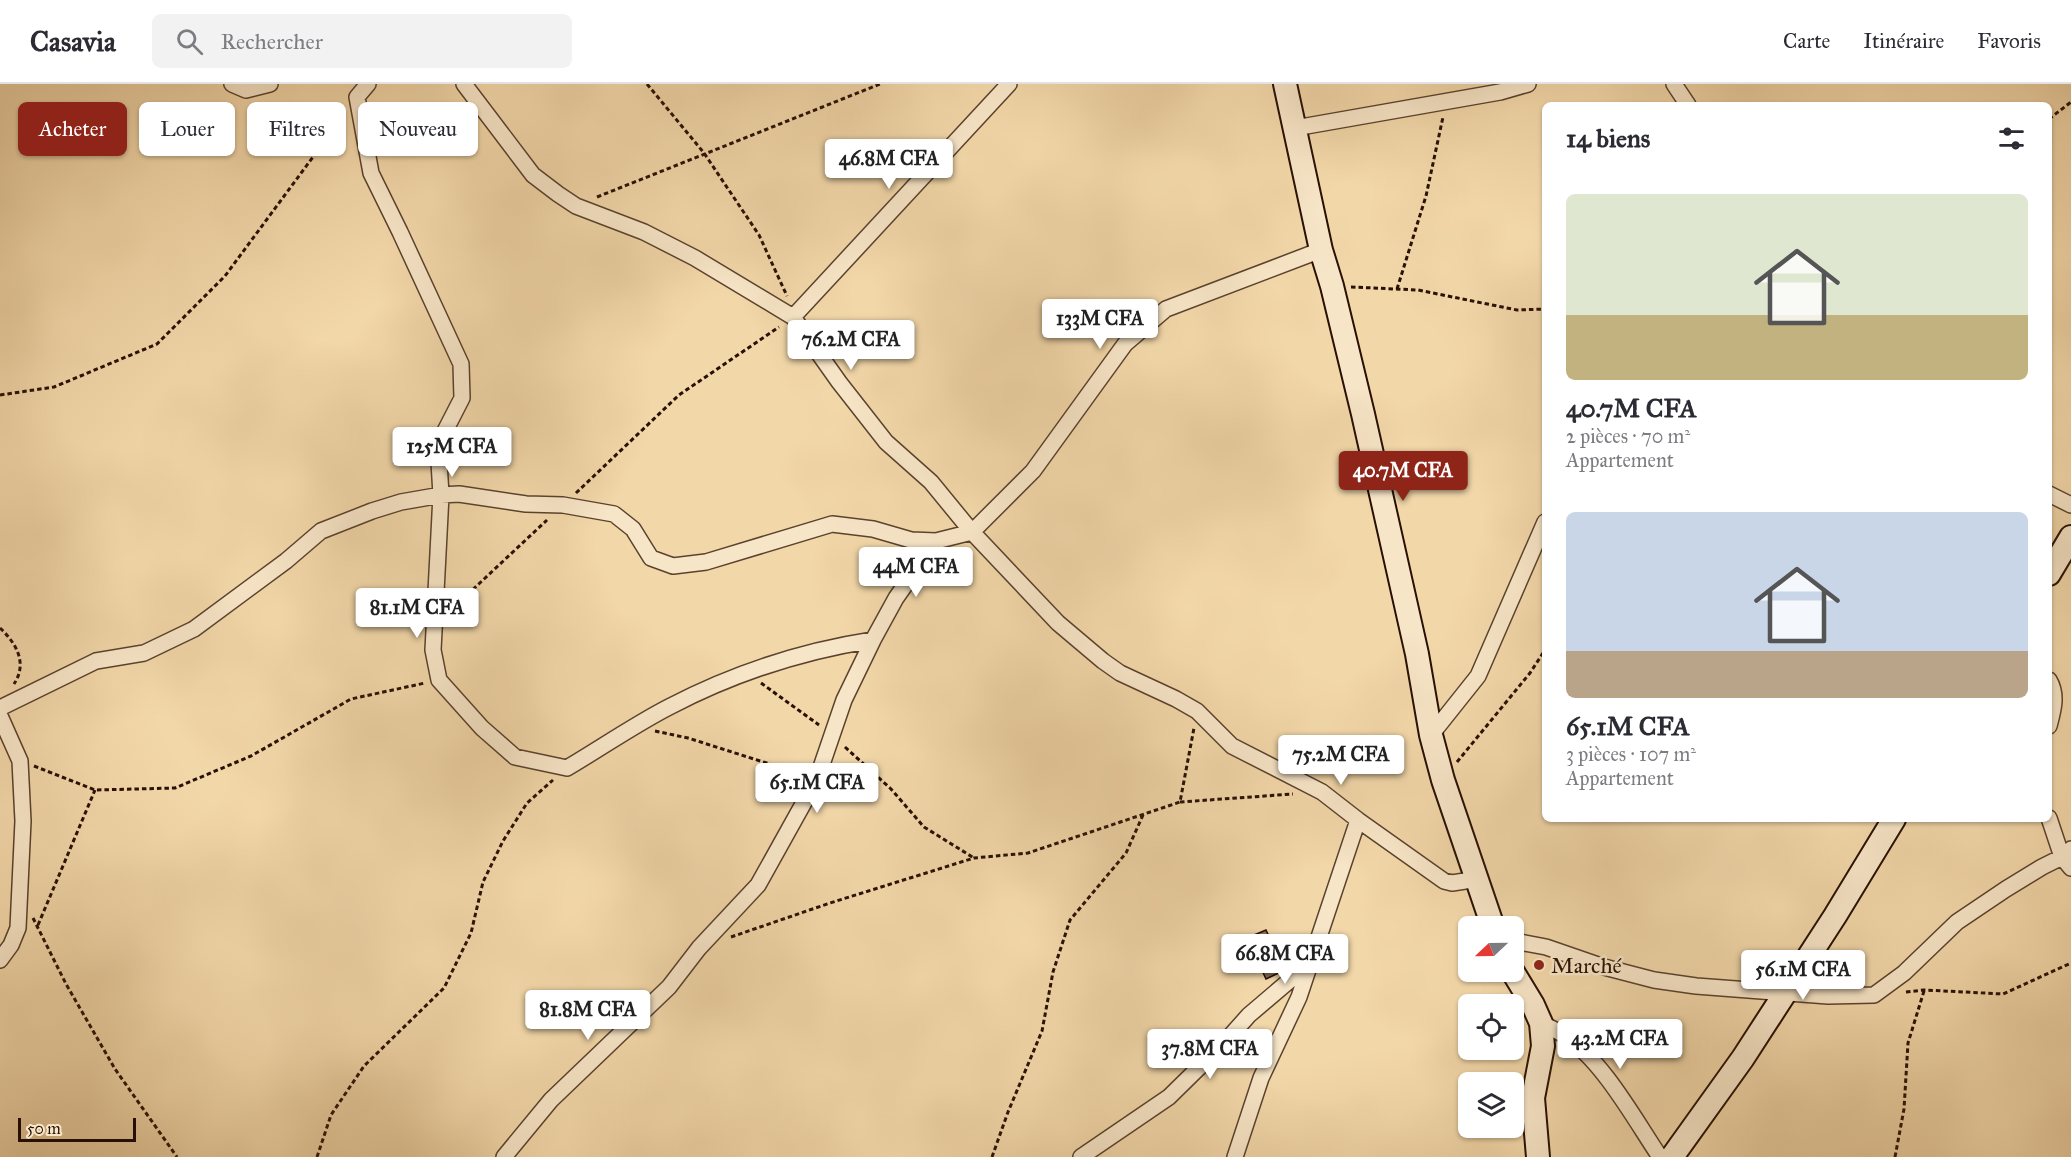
<!DOCTYPE html>
<html lang="fr">
<meta charset="utf-8">
<style>
body{margin:0;font-family:"IM FELL Great Primer",serif;background:#f2f2f3;color:#2b2b33;height:100vh;display:flex;flex-direction:column;font-size:22px;white-space:nowrap}
*{box-sizing:border-box;margin:0}
p{font-size:20px;color:#7c7c81}
.icon{flex:none;width:33px;height:33px;fill:none;stroke:currentColor;stroke-width:2;stroke-linecap:round;stroke-linejoin:round}
.map{position:relative;flex:1;overflow:hidden}
.side{position:absolute;left:1542px;top:18px;width:510px;height:720px;display:flex;flex-direction:column;background:#fff;border-radius:9px;box-shadow:0 2px 4px #0004}
.side>*{flex:none}
.top-card{position:absolute;left:18px;top:18px;width:570px;height:54px;display:flex;gap:12px}
.needle{width:39px;rotate:248deg}
.buttons{position:absolute;left:1458px;top:832px;display:grid;gap:12px}
.buttons a{display:grid;place-items:center;width:66px;height:66px;border-radius:9px;background:#fff;box-shadow:0 2px 4px #0004;font-size:30px}
.scale{position:absolute;left:18px;bottom:15px;width:118px;box-sizing:border-box;padding-left:6px;border:3px solid #281004;border-top:0;font-size:16px;line-height:21px;white-space:nowrap;color:#281004;-webkit-text-stroke:4px #f7e5c7;paint-order:stroke}
.price{position:absolute;translate:-50% -51px;padding:0 14px;border-radius:6px;background:#fff;color:#222;font-size:20px;line-height:39px;filter:drop-shadow(0 2px 3px #0008)}
.price::after{content:'';position:absolute;left:50%;top:36px;width:18px;height:14px;margin-left:-9px;background:inherit;clip-path:polygon(0 0,100% 0,50% 100%)}
.price.on{background:#8f2418;color:#fff}
ul{padding:0;list-style:none}
li{display:grid;align-content:center;gap:12px;height:318px;padding:0 24px}
li span{display:grid;place-items:center;height:186px;border-radius:9px;color:#555}
li>.icon{margin-inline-start:auto}
span .icon{width:108px;height:108px;fill:#fffc;stroke-width:1}
li b{font-size:26px}
h2{display:flex;justify-content:space-between;align-items:center;height:72px;padding:0 24px;font-size:26px}
.pill{padding:0 21px;border-radius:9px;background:#fff;box-shadow:0 2px 4px #0004;font-size:21px;line-height:54px}
.pill.on{background:#8f2418;color:#fff}
header{display:flex;align-items:center;gap:36px;box-sizing:border-box;height:84px;padding:0 30px;background:#fff;border-bottom:2px solid #e1e1e2}
header strong{font-size:28px}
nav{display:flex;gap:33px;margin-inline-start:auto;font-size:21px}
.search{width:420px;height:54px;background:#f2f2f3;display:flex;align-items:center;gap:15px;box-sizing:border-box;padding:0 21px;border-radius:9px;color:#7c7c81;font-size:22px}
.map>svg:first-child{display:block}
.building{fill:#91775a;stroke:#281004;stroke-width:1.5}
.lines{fill:none;stroke-linecap:round;stroke-linejoin:round}
.street-casing{stroke:#5a422d;stroke-width:18}
.secondary-casing{stroke:#281004;stroke-width:26}
.path{stroke:#281004;stroke-width:3;stroke-dasharray:4.5 3;stroke-linecap:butt}
.street{stroke:#f7e5c7;stroke-width:15}
.secondary{stroke:#f7e5c7;stroke-width:22}
.poi-dot{fill:#8f2418;stroke:#f7e5c7;stroke-width:2}
.labels{text-anchor:middle;dominant-baseline:central;stroke-width:5;stroke-linejoin:round;paint-order:stroke}
.poi-label{font-size:22px;fill:#281004;stroke:#f7e5c7;text-anchor:start}
</style>
<header>
<strong>Casavia</strong>
<div class="search"><svg class="icon" aria-label="search" viewBox="0 0 24 24"><circle cx="10" cy="10" r="6"/><path d="M15 15l6 6"/></svg>Rechercher</div>
<nav><a>Carte</a><a>Itinéraire</a><a>Favoris</a></nav>
</header>
<div class="map">
<svg width="2071" height="1073" viewBox="0 0 2071 1073">
<rect width="100%" height="100%" fill="#f2d7a9"/>
<filter id="stains"><feTurbulence type="fractalNoise" baseFrequency=".00333" numOctaves="4"/><feColorMatrix values="0 0 0 0 .2 0 0 0 0 .09 0 0 0 0 .02 0 0 0 .5 -.17"/></filter>
<radialGradient id="worn" r=".72"><stop offset=".6" stop-color="#630" stop-opacity="0"/><stop offset="1" stop-color="#630" stop-opacity=".3"/></radialGradient>
<path class="building" d="M1266 846 1285 886 1266 895 1247 854Z"/>
<g class="lines">
<defs>
<path id="street" d="M232 0 246 6 270 0
M368 0 357 13 371 89 400 148 461 280 462 314 444 349 439 378 441 411 433 566 439 596 482 644 515 673 567 684C601 664 634 641 669 623 732 590 802 567 873 556
M464 0 533 91 558 110 576 122 644 148 695 174 793 233 839 298 886 358 931 398 972 448 1058 539 1103 577 1120 589 1176 615 1197 627 1232 662 1322 708 1358 736 1444 797 1452 799 1478 795
M1674 0 1688 21
M1295 44 1500 8 1528 0
M793 233 1009 0
M2049 410 2071 421
M2049 596C2058 611 2053 627 2049 642
M0 624 96 577 144 569 194 545 286 477 321 447 372 427 401 418 441 411 459 410 526 420 563 421 614 430 633 445 651 474 673 482 706 478 832 440 873 445 911 456 936 457 972 448 1033 387 1125 260 1166 225 1321 166
M0 632 20 677 23 737 18 844 11 861 0 876
M1431 651 1478 592 1545 438
M2049 734 2062 773 2071 784
M1514 857 1546 863 1604 883 1654 896 1696 902 1828 912 1874 911 1904 889 1957 838 2006 805 2042 783 2062 773 2071 765
M1541 939C1549 943 1558 947 1565 952 1603 977 1635 1036 1660 1073
M504 1073 551 1016 669 903 699 864 758 801 817 695 844 616 873 556 896 514 936 457
M1081 1073 1169 1013 1224 959 1249 931 1309 880
M1235 1073 1261 994 1299 913 1358 736"/>
<path id="secondary" d="M1285 0 1321 166 1332 202 1363 330 1417 570 1431 651 1443 696 1493 843
M2049 490 2071 453
M1513 888 1533 921 1541 939 1543 962 1533 1014 1538 1073
M1672 1073 1743 974 1835 832 1894 735"/>
</defs>
<use href="#street" class="street-casing"/>
<use href="#secondary" class="secondary-casing"/>
<path class="path" d="M647 0 704 69 759 151 787 212
M2049 35 2071 18
M597 113 880 0
M1351 203 1418 206 1517 226 1545 225
M1397 205 1426 112 1443 33
M0 311 54 303 157 260 225 192 344 31
M576 409 679 311 779 243
M451 526 547 436
M0 544C16 559 28 579 14 600
M761 599 819 641
M655 647 688 654 804 691
M845 663 891 705 924 743 974 774
M1457 678 1530 589 1545 566
M34 682 95 706 175 704 251 672 351 615 425 599
M1180 718 1293 710
M33 834 66 900 115 985 177 1073
M38 841 95 706
M731 853 830 819 974 774 1028 769 1180 718 1194 644
M1906 908 1924 906 2003 910 2071 879
M317 1073 331 1031 364 982 444 904 471 849 483 798 503 757 527 719 553 696
M992 1073 1008 1028 1042 947 1053 888 1070 836 1126 769 1143 731
M1895 1073 1904 1025 1908 959 1924 907"/>
<use href="#street" class="street"/>
<use href="#secondary" class="secondary"/>
</g>
<circle class="poi-dot" cx="1539" cy="881" r="6"/>
<g class="labels">
<g class="poi-label">
<text x="1551" y="881">Marché</text>
</g>
</g>
<rect width="100%" height="100%" filter="url(#stains)"/>
<rect width="100%" height="100%" fill="url(#worn)"/>
</svg>
<div class="buttons">
<a><svg class="needle" viewBox="-14 -14 28 28"><path d="M0-13l5 13h-10z" fill="#e53935"/><path d="M0 13l5-13h-10z" fill="#7c7c81"/></svg></a>
<a><svg class="icon" aria-label="locate" viewBox="0 0 24 24"><circle cx="12" cy="12" r="6"/><path d="M12 2v4M12 18v4M2 12h4M18 12h4"/></svg></a>
<a><svg class="icon" aria-label="layers" viewBox="0 0 24 24"><path d="M12 4l9 5-9 5-9-5zM3 14l9 5 9-5"/></svg></a>
</div>
<div class="scale">50 m</div>
<b class="price" style="left:889px;top:106px">46.8M CFA</b>
<b class="price" style="left:1100px;top:266px">133M CFA</b>
<b class="price" style="left:851px;top:287px">76.2M CFA</b>
<b class="price" style="left:452px;top:394px">125M CFA</b>
<b class="price on" style="left:1403px;top:418px">40.7M CFA</b>
<b class="price" style="left:916px;top:514px">44M CFA</b>
<b class="price" style="left:417px;top:555px">81.1M CFA</b>
<b class="price" style="left:1341px;top:702px">75.2M CFA</b>
<b class="price" style="left:817px;top:730px">65.1M CFA</b>
<b class="price" style="left:1285px;top:901px">66.8M CFA</b>
<b class="price" style="left:1803px;top:917px">56.1M CFA</b>
<b class="price" style="left:588px;top:957px">81.8M CFA</b>
<b class="price" style="left:1620px;top:986px">43.2M CFA</b>
<b class="price" style="left:1210px;top:996px">37.8M CFA</b>
<div class="top-card">
<a class="pill on">Acheter</a>
<a class="pill">Louer</a>
<a class="pill">Filtres</a>
<a class="pill">Nouveau</a>
</div>
<section class="side">
<h2>14 biens<svg class="icon" aria-label="filters" viewBox="0 0 24 24"><path d="M4 7h16M4 17h16"/><circle cx="9" cy="7" r="2"/><circle cx="15" cy="17" r="2"/></svg></h2>
<ul>
<li><span style="background:linear-gradient(#dfe7d0 65%,#c2b280 0)"><svg class="icon" aria-label="home" viewBox="0 0 24 24"><path d="M3 11l9-7 9 7M6 9v11h12V9"/></svg></span><div><b>40.7M CFA</b><p>2 pièces · 70 m²</p><p>Appartement</p></div></li>
<li><span style="background:linear-gradient(#c9d6e8 75%,#b9a48a 0)"><svg class="icon" aria-label="home" viewBox="0 0 24 24"><path d="M3 11l9-7 9 7M6 9v11h12V9"/></svg></span><div><b>65.1M CFA</b><p>3 pièces · 107 m²</p><p>Appartement</p></div></li>
</ul>
</section>
</div>
